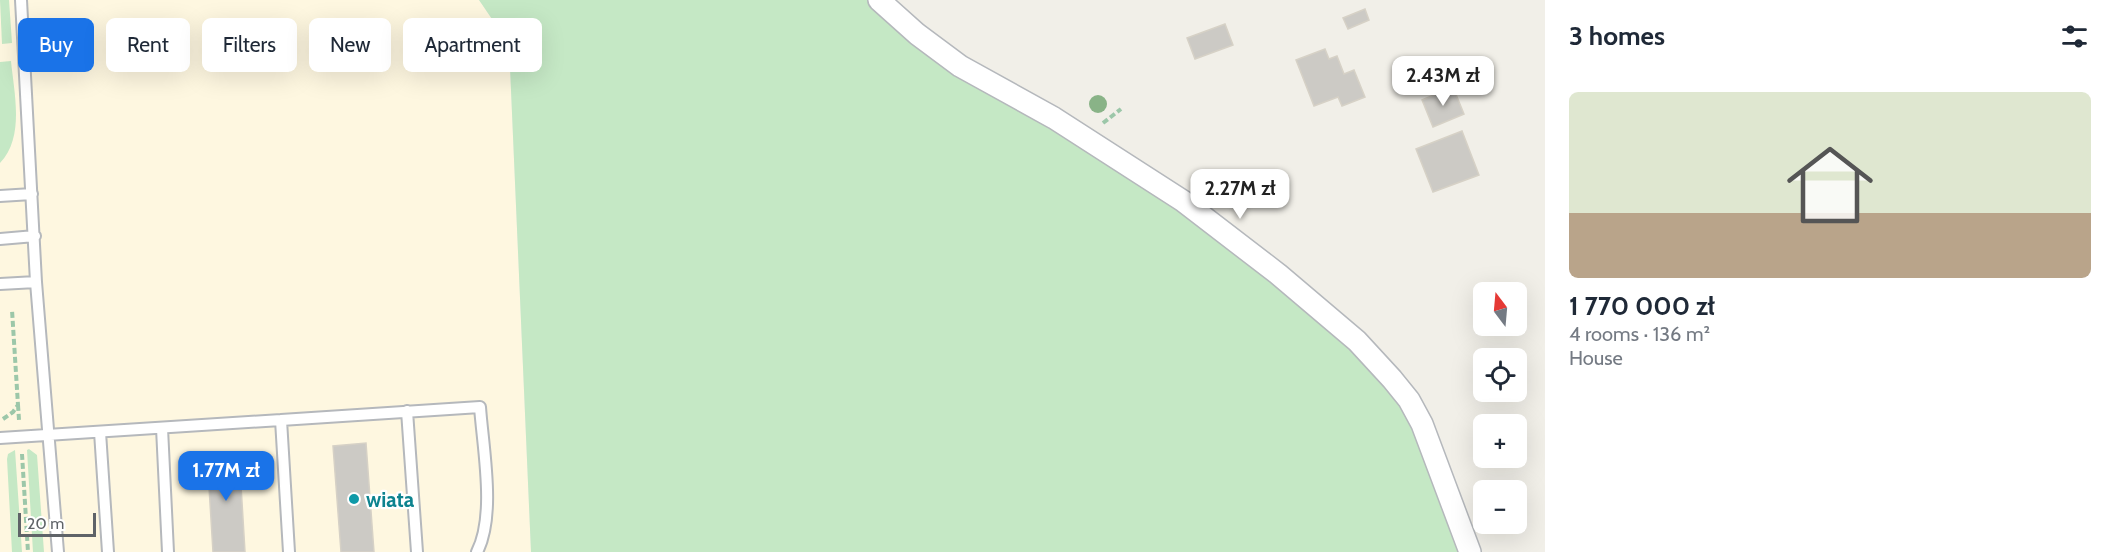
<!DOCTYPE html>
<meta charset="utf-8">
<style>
body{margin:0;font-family:Cabin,sans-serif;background:#f2f2f3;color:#1f2937;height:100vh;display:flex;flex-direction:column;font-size:22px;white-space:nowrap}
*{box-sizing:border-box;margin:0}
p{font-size:20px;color:#747a83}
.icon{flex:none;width:33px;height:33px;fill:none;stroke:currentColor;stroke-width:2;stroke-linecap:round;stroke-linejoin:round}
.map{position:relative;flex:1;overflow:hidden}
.sheet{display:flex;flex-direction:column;background:#fff;width:570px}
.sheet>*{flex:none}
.banner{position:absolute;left:18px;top:18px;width:570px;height:54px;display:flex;gap:12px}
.needle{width:39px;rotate:344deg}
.controls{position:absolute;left:1473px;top:282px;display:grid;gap:12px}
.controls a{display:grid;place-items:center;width:54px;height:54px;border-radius:9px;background:#fff;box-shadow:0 6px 24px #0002;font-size:30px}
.scale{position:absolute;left:18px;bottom:15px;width:78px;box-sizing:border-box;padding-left:6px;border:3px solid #5f6368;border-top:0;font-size:16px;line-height:21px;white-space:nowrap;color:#5f6368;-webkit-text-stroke:4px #fff;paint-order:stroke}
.price{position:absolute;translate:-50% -51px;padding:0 14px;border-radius:12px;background:#fff;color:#222;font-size:20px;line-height:39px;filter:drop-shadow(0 2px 3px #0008)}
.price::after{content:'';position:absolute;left:50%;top:36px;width:18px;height:14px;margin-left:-9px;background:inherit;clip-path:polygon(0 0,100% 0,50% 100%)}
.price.on{background:#1a73e8;color:#fff}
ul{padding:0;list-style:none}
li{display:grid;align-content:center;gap:12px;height:318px;padding:0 24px}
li+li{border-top:2px solid #e0e1e3}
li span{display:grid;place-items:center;height:186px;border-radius:9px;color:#555}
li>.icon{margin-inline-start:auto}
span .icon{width:108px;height:108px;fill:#fffc;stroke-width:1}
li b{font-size:26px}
h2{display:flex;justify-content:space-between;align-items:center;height:72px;padding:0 24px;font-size:26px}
.tag{padding:0 21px;border-radius:9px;background:#fff;box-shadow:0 6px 24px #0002;font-size:21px;line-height:54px}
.tag.on{background:#1a73e8;color:#fff}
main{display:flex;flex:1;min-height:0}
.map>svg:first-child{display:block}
.commercial{fill:#fef7e0}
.green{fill:#c5e8c5}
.building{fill:#cccac5;stroke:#d6d1c6;stroke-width:1.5}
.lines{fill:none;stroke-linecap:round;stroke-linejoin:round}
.lane-casing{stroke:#b5b8bc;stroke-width:14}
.street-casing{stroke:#b5b8bc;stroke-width:24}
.path{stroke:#9cc7a9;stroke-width:4;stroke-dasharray:6 3;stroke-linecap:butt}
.lane{stroke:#fff;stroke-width:10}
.street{stroke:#fff;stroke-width:21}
.tree{fill:#89b387}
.culture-dot{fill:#0f9aa8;stroke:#fff;stroke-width:2}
.labels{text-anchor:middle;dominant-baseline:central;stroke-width:4.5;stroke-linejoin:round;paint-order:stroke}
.culture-label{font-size:21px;font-weight:bold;fill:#0d838f;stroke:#fff;text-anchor:start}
</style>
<main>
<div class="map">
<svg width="1545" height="552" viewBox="0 0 1545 552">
<rect width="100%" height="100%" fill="#f1efe8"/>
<path class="commercial" d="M0 0H479L509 44 531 552H0Z"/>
<path class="green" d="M0 0H9L12 43 2 44Z
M479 0H879L1183 201 1392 379 1470 552H531L509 44Z
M11 61C14 93 25 137 0 163V62Z
M29 449 37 455 44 552H33L27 450Z
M15 450 22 552H12L7 459 8 454Z"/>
<path class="building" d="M1365 9 1369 20 1348 29 1343 18Z
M1225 24 1233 45 1195 59 1187 38Z
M1325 49 1329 59 1337 56 1344 74 1354 70 1365 97 1342 106 1338 97 1314 106 1296 60Z
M1447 63 1453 78 1423 88 1418 74Z
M1453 87 1464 114 1433 127 1422 100Z
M1462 131 1479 175 1433 192 1416 149Z
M366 443 374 552H341L333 446Z
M239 452 245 552H213L207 454Z"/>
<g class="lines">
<defs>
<path id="lane" d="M21 0 36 282 58 552
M0 196 32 194
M0 239 35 236
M0 284 36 282
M407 411 417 552
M281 420 480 407C483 449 496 515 477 552
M162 428 168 552
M100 432 108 552
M0 438 281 420 289 552"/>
<path id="street" d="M879 0 917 34 960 66 1054 118 1183 201 1278 274 1357 341 1392 379 1409 400 1422 424 1470 552"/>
</defs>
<use href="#lane" class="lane-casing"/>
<use href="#street" class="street-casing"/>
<path class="path" d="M1103 123 1121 109
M18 405 19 420
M3 419 13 412 18 405 12 310
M22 454 28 552"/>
<use href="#lane" class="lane"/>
<use href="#street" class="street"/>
</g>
<circle class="tree" cx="1098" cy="104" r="9"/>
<circle class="culture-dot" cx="354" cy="499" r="6"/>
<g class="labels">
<g class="culture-label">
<text x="366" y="499">wiata</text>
</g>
</g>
</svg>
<div class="controls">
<a><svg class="needle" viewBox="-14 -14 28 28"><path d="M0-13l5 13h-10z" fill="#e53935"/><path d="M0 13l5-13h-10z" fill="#747a83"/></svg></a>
<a><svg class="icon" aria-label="locate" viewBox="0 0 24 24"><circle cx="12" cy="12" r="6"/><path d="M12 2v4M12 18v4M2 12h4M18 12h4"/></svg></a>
<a>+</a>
<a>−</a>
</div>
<div class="scale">20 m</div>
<b class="price" style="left:1443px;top:107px">2.43M zł</b>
<b class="price" style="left:1240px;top:220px">2.27M zł</b>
<b class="price on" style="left:226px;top:502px">1.77M zł</b>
<div class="banner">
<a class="tag on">Buy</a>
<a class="tag">Rent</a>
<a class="tag">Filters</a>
<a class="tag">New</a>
<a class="tag">Apartment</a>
</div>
</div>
<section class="sheet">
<h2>3 homes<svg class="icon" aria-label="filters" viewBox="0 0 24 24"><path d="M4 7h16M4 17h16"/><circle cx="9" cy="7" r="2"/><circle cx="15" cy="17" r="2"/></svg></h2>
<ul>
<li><span style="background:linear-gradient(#dfe7d0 65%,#b9a48a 0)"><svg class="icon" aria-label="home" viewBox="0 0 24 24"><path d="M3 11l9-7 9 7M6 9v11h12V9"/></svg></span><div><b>1 770 000 zł</b><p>4 rooms · 136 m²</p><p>House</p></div></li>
</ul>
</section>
</main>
